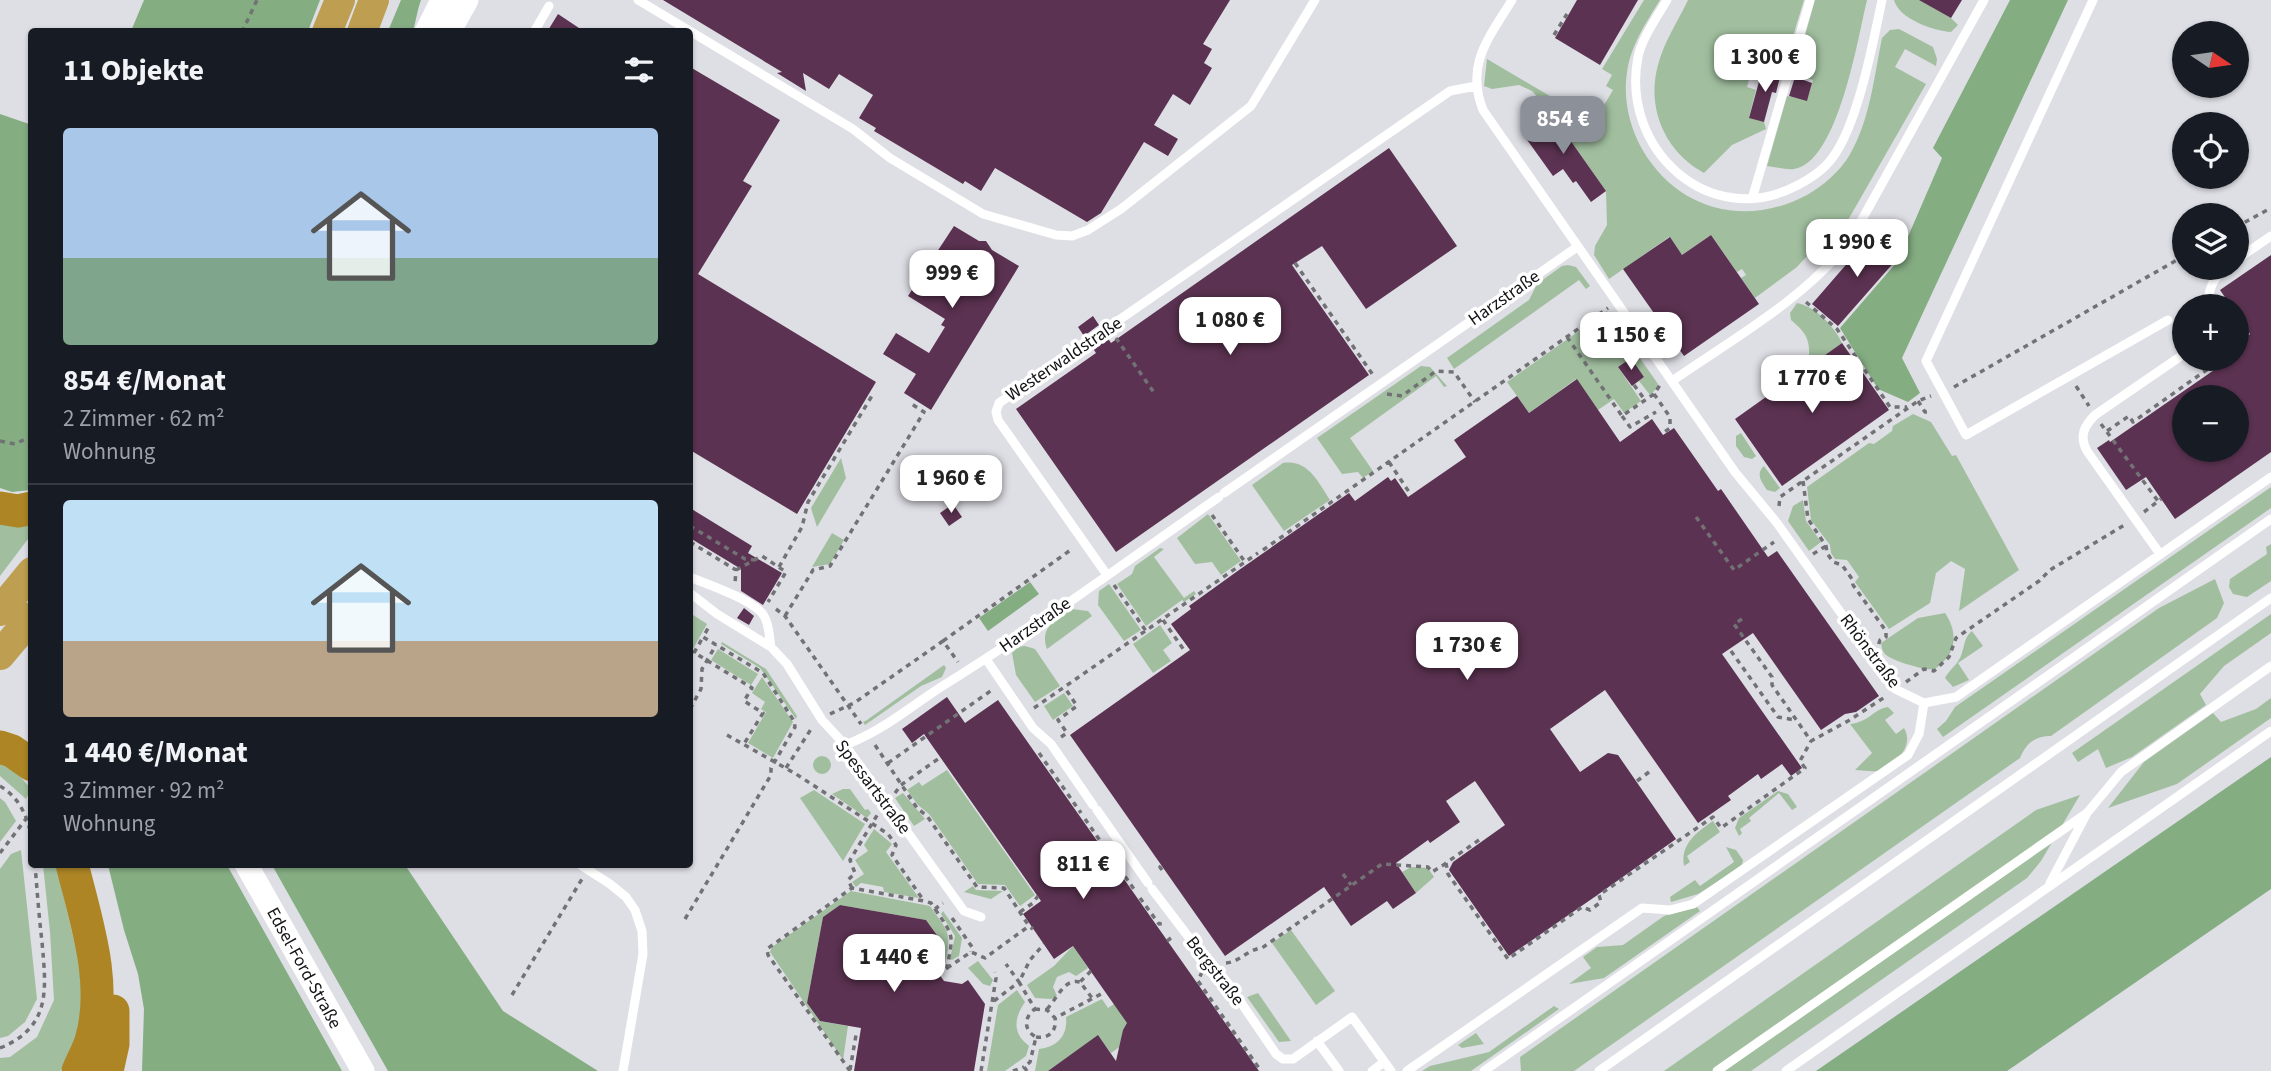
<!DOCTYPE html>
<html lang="de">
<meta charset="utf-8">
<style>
body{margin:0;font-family:"Source Sans 3",sans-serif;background:#242831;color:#f1f3f6;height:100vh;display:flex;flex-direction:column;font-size:26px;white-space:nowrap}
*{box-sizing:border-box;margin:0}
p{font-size:23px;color:#9ea1a6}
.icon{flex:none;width:38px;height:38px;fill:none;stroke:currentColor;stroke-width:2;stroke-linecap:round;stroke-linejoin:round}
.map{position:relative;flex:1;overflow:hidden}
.details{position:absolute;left:28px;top:28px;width:665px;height:840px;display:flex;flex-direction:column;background:#171b24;border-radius:7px;box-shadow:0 2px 5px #0004}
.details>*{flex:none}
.needle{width:46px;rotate:103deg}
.controls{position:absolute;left:2172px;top:21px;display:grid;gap:14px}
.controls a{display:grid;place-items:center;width:77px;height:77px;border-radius:50%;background:#171b24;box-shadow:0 2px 5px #0004;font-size:35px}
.price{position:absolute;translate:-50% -60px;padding:0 16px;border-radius:14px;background:#fff;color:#222;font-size:23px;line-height:46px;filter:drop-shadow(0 2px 4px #0008)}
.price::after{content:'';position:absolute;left:50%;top:42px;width:21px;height:16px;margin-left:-10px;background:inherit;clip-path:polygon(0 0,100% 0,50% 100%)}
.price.on{background:#8c9099;color:#fff}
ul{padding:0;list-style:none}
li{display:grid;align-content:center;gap:14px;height:371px;padding:0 35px}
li+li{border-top:2px solid #363941}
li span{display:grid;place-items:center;height:217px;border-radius:7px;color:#555}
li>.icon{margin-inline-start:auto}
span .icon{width:126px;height:126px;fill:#fffc;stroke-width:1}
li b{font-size:30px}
h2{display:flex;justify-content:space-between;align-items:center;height:84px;padding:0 35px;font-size:30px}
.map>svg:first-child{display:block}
.green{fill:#a1bf9f}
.forest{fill:#85ad82}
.building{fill:#5b3251;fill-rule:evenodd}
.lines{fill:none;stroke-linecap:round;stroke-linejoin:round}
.path{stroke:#727276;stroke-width:3.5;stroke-dasharray:5 5;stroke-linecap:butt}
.service{stroke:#fff;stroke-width:9}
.tertiary{stroke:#fff;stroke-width:23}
.trunk{stroke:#be9e50;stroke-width:30}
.motorway{stroke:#ad8525;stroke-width:33}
.labels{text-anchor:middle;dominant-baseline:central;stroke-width:7;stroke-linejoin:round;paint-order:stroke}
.street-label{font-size:18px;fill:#131316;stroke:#fff}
</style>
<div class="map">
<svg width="2271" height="1071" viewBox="0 0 2271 1071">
<rect width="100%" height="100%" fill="#dedee5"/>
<path class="green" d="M1644 0H1660C1646 23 1631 45 1627 72 1623 98 1629 126 1642 149 1677 210 1745 228 1807 195 1823 186 1840 171 1849 156 1870 121 1874 77 1882 38L1890 30 1899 29 1933 47 1937 59 1936 66 1905 49 1895 67 1926 84 1840 234 1828 233 1797 267 1755 298 1741 278 1746 275 1742 269 1737 272 1711 235 1682 255 1669 237 1609 279 1594 255 1595 246 1607 225 1606 191 1551 113 1532 91 1519 85 1492 89 1484 86 1487 59 1594 122 1613 90 1606 86 1612 75 1602 69Z
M1688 0H1804L1783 69 1778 72 1763 68 1760 76 1751 73 1747 87 1756 90 1749 117 1764 122 1766 129 1732 145 1704 173C1665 152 1646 108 1658 65 1664 42 1678 21 1688 0Z
M1815 0H1867C1858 37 1838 163 1794 169 1787 170 1775 167 1767 166L1787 96 1807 100 1813 80 1794 74Z
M1894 0H1926L1925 3 1951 18 1958 25 1951 32C1934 31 1899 19 1894 0Z
M1568 265 1576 267 1590 286 1586 289 1579 280 1454 369 1447 358 1529 300 1537 284 1562 266Z
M1797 303C1815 306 1835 327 1842 343L1789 381 1785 374 1809 356C1810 338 1805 332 1791 320L1790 313Z
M1607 311 1658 384 1657 388 1650 395 1639 381 1644 377 1631 358 1618 367 1641 401 1624 413 1614 399 1598 410 1576 379 1529 413 1507 382Z
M1421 366 1430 367 1447 386 1444 387 1436 376 1350 438 1373 471 1363 478 1358 472 1342 474 1317 438Z
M1913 414 1931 422 1952 456 1956 455 2019 570 1959 611 1965 569 1951 561 1936 573 1930 603 1889 629 1855 582 1859 577 1847 560 1835 559 1831 553 1830 545 1811 520 1807 487 1869 443 1874 444 1892 431 1893 426Z
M1741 433 1756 456 1752 459 1744 457 1736 446V436Z
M841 458 846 478 817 527 811 508Z
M1283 463C1308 459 1318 482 1330 500L1284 531 1252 485Z
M1764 466 1780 488 1775 492 1767 490C1762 482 1755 474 1764 466Z
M2271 487V508L1943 737 1937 729 1946 721 1955 707Z
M1803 500 1806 521 1821 542 1809 551 1788 521 1793 506Z
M1208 514 1241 561 1221 575 1212 562 1195 564 1177 538Z
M32 515 31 535 0 576V516Z
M832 533 844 540 830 564 812 567Z
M2271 544V581L2247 597 2233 594 2229 587 2230 579 2267 554 2266 547Z
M1160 548 1164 549 1154 557 1184 598 1194 591 1196 594 1184 602 1182 600 1146 626 1117 584 1132 574 1135 566Z
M2215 579 2224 603 2217 618 2051 736C2035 736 2026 743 2020 758L1574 1071H1521L1520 1057 2159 608Z
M1109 584 1141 630 1124 641 1098 605 1099 591Z
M1071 609 1088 611 1092 616 1047 649C1039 627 1056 620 1071 609Z
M690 613 707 624 693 649 690 647Z
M1945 613C1956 629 1958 649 1942 663 1939 666 1936 669 1933 669 1925 671 1890 660 1885 654 1882 651 1882 647 1881 643L1918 618Z
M2271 614V633L2224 666 2200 694 2206 705 2132 757 2106 768 2098 749 2078 762 2072 753Z
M1160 625 1172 643 1163 650 1171 661 1153 673 1133 644Z
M1972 631 1983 646 1958 663 1969 680 1953 687 1945 678C1949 670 1956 666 1960 658 1965 648 1963 638 1972 631Z
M722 642 766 669 797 716 796 719 760 668 721 644Z
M1025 646 1035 649 1060 686 1035 702 1016 675 1012 653 1017 647Z
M718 649 758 674 751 685 711 660Z
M944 665 946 668 942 677 921 686 865 725 863 722 867 720Z
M762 677 793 722 773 758 748 743 766 712 761 709 765 702 752 693Z
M1064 693 1073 706 1053 720 1044 706Z
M2271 698V718L2177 784 2108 808 2144 762 2213 713 2221 722 2256 709Z
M1888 707 1894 713 1885 720 1896 734 1904 728C1915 746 1895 766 1878 771 1871 772 1862 770 1855 770L1872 753 1850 724C1870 722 1873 709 1888 707Z
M813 765a9 9 0 1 1 18 0a9 9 0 1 1-18 0Z
M0 763 19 775 31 789 26 799 0 776Z
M947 770 1035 895 1020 906 1005 885 978 884 929 814 918 805 907 790 919 782 922 786Z
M843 789H850L865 810 868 809 871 813 867 818 832 794Z
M814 790 865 824 843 861 800 798Z
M1778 791 1788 794 1797 807 1792 810 1779 793 1749 818 1751 821 1740 829 1742 833 1739 836 1735 828 1739 818Z
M903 793 925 819 914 826 895 798Z
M2080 795 2041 861 2027 878 1751 1071H1664L2036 810Z
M0 798 5 802 16 821 0 842Z
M1713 821 1720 832 1687 856 1690 862 1684 866C1680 844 1697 832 1713 821Z
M874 829 892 844 886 852 919 898 884 892 883 887 861 883 856 887 852 882 864 874 855 860 868 851 864 845Z
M1726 847 1736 850 1743 860 1742 866 1698 894 1671 902 1670 897 1695 880 1700 886 1734 862Z
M21 850 37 999 25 1022 8 1036 0 1038V869L11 854Z
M43 865H56L77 953 85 1011 72 1057 60 1071H0V1058L10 1057 37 1037 54 1000 50 932Z
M1411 867 1428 868 1434 877 1416 893 1402 872Z
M973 886 976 890 1003 891 991 899 964 892Z
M851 891 930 906C949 933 952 932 945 964L936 970H933L939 938 926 920 840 905 823 917 807 1003 820 1021 848 1026 843 1060 770 952 772 947Z
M1697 907 1700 911 1604 978 1569 984 1591 968 1583 957 1597 947 1623 945 1664 916Z
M943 911 962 938 959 956 952 960 950 959 955 936 941 914Z
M1291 930 1335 991 1316 1005 1272 943Z
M1073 946 1088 968 1076 976 1069 972 1057 977 1053 987 1057 996 1051 999 1035 998 1027 985 1054 966Z
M978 961 993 980 990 986 983 984 968 968Z
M1017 990 1025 1002C1014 1018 1012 1033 1029 1046L1026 1056 1005 1071H987L998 1005Z
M1258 993 1291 1041 1279 1042 1247 997Z
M1102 999 1108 1008 1114 1004 1128 1024 1125 1043 1111 1053 1098 1036 1048 1071H1035L1039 1049C1057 1047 1068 1036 1066 1017Z
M1554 1006 1559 1009 1471 1071H1422L1430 1066 1489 1052Z
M1476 1033 1484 1044 1462 1048 1458 1045Z"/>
<path class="forest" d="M144 0H320L308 31H131Z
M401 0H421C417 11 416 21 413 31H388Z
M2010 0H2068L1902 358 1920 393 1908 402 1878 389 1840 328 1897 262 1942 158 1933 148Z
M0 114 32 125 31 490 12 492 0 488Z
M1030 582 1039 594 988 631 979 618Z
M2271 757V889L2007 1071H1816Z
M108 865H227L342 1071H142L144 1009 138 974 124 930Z
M272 865H405L503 1011 598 1071H388Z"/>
<path class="building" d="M663 0H1230L1203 44 1212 49 1204 63 1212 68 1190 105 1173 94 1154 125 1178 139 1168 156 1144 142 1101 213 1087 222 995 168 981 191 965 181 963 184 874 131 876 128 859 118 873 95 839 74 829 89 803 73 806 91 777 73 782 72Z
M1577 0H1638L1600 65 1555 38Z
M1919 0H1962L1951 18Z
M558 14 585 32H547Z
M690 67 780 120 743 181 752 186 698 274 876 382 797 514 690 450Z
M1763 67 1781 73 1776 93 1772 92 1764 122 1749 118Z
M1795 77 1812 83 1807 101 1789 96Z
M1551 113 1606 191 1591 202 1576 181 1573 183 1563 169 1553 176 1523 134Z
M1389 148 1457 246 1366 309 1322 246 1292 265 1369 375 1116 552 1016 409 1096 353 1092 347 1107 337 1111 343Z
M954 226 979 241H986L992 250 1019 266 931 410 904 393 916 374 883 354 896 333 929 353 945 327 941 325 945 319 908 296Z
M1883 232 1899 246 1891 255 1896 260 1838 326 1812 304 1870 237 1875 242Z
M1711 235 1759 304 1684 356 1623 269 1670 237 1682 255Z
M2271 255V452L2175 519 2146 477 2126 490 2097 448 2109 440 2110 442 2230 359H2236V344L2250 334 2236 315V306H2231L2220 290ZM2184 397H2236V450H2184Z
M1093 316 1099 325 1084 336 1078 327Z
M1842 343 1889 410 1782 486 1735 419Z
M1631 358 1644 377 1632 386 1618 367Z
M1577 379 1620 442 1652 419 1663 435 1674 428 1718 491 1721 489 1768 557 1777 551 1879 696 1856 712 1845 714 1821 730 1753 633 1722 654 1802 768 1791 776 1782 764 1761 779 1758 774 1728 796 1731 800 1698 823 1605 690 1550 729 1580 772 1608 753 1618 755 1676 839 1596 896 1509 956 1449 870 1453 862 1505 825 1475 781 1446 801 1460 822 1430 843 1428 840 1396 863 1416 893 1393 909 1387 901 1351 926 1324 887 1225 956 1070 735 1190 650 1171 624 1191 609 1189 606 1239 570 1349 493 1355 501 1388 477 1391 481 1395 478 1408 497 1466 457 1454 440 1517 396 1529 413Z
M953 504 962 517 949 526 940 513Z
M690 508 752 546 748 553 782 573 763 605 741 591V569L690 538Z
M744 608 754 616 749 625 737 618Z
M947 697 965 723 998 700 1259 1071H1048L1098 1035 1116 1061 1123 1030 1127 1023 1073 946 1054 959 1023 914 1041 901 924 734 912 743 902 729Z
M840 905 926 920 939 938 934 966 939 974 944 981 962 984 968 980 985 1004 974 1071H854L861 1028 820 1021 807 1003 823 917Z"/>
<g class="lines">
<path class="path" d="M242 32 257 0
M1554 35 1567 14
M2236 227 2271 208
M1295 263 1373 375
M1806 302 1837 329 1890 407H1907
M1567 337 1622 416 1654 394 1660 385
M1116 338 1155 394
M1658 344 1668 336
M1634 385 1645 400
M2076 386 2089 406
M1954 387 2184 256
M1387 394 1402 396 1436 371 1454 372 1475 402
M1654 394 1670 417V428L1663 433
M1918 401 1925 412H1931
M1622 416 1630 427 1656 412
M2101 424 2158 501
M2107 431 2129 416 2133 422 2222 359
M0 441 15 444 32 436
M1389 462 1411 495
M1803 481 1808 519 1826 546 1827 553 1833 562 1842 565 1852 579 1853 585 1886 631V637L1880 640 1878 646
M1779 506 1780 497 1918 401 1931 396
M2144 512 2161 499
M1212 515 1245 562
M1696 517 1734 570 1774 542
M690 526 745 559 755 560
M690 542 736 570 735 583
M1263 550 1608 308
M1813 554 1826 546
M779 567 802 527 808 502 873 394
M736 570 762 556 786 572 768 602
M1114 585 1146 631
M776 609 785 616 861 724
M785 616 813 570 830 566 924 412 910 403
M1742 619 1734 624 1772 677V685L1811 741 1848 721 1885 697
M1163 620 1186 653
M943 641 1072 549
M690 650 752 688 744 701 763 713 744 744
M1731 651 1778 717 1795 720
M694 653 703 637
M1906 682 1924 669 1934 671 1949 657 1956 638 2039 581 2050 570 2126 524
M1034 708 1258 553
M690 709 701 689 702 669 716 645
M830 714 854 703 943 641 958 662
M727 735 796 774 888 834 896 845 892 855 924 901
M1061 737 1067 733 1058 720 1077 706 1065 688
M875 745 917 808 927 816 977 887 1004 888 1029 926 1033 929
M1039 753 1081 813
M888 763 992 690
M786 768 813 726
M1637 781 1649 772
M0 786C20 798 27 816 32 838
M895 793 901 785 938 759
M1085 819 1136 892
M1479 840 1446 863 1448 874 1508 959 1582 907 1590 910 1601 902 1599 895 1713 817 1721 828 1805 768 1800 761 1811 741
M0 853 32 811
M1161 866 1160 867 1164 873
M1343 874 1351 885
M852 888 848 880 855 873 850 860 879 812
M1140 898 1159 924 1164 923
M935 909C955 938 953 934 947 968L939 974
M1020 912 1033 903 1038 896
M952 918 972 947 971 952
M685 919 771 775V768L795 727 794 721 763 673 703 637 710 625
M1167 941 1175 935
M1226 963C1240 962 1248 949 1262 948L1382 864 1428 867 1432 872 1445 864
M947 968 971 952 985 958 1029 926
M1091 971 1080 982 1092 998
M1202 972 1198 981 1261 1071
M512 995 582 879
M994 1001 1019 982 1006 964
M1035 1009 1047 1010 1055 1018 1105 992
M1047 1009C1057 999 1064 978 1080 982
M1036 1037C1049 1039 1057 1031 1055 1018
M0 1048C52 1027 46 988 42 942 39 916 37 890 35 864
M850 1070 856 1035
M850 1071 768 955 767 949 852 888 924 901 931 903 935 909 943 903
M981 1071 996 978 995 972
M1013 1071 1024 1067
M1027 1071 1024 1067 1030 1062 1036 1037C1023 1030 1024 1017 1035 1009L1019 982 1030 960 1044 944"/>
<path class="service" d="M638 0 853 129 890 158 983 214 1056 235 1072 236 1088 230 1121 209 1251 106 1315 0
M1667 0C1657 17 1642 38 1638 57 1620 149 1709 231 1796 186 1810 179 1824 170 1833 157 1858 123 1873 43 1882 0
M2093 0 1926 361 1966 435 2168 320
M534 32 549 6
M1752 199 1810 0
M2236 260 2271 236
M2207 306C2209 290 2212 279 2225 268
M1672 381C1734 338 1803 300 1850 241L1984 0
M1224 493 1577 247
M2160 554 2087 451C2079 436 2084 426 2095 415L2184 354
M1107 575 998 420 996 412 999 403 1450 91 1476 86
M690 577C709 585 745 597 760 611 769 619 769 636 771 647
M690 593 717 614 771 647 787 664 822 720 845 745 964 911 981 917
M986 659 1033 728 1051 744 1093 805
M1924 703 1956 697 2271 477
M845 745C881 732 910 707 941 687 1036 628 1127 561 1219 497
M1097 810 1148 883
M579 864 610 884 626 897 635 910 642 931 643 954 623 1071
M2050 883 2086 815
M1152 889 1200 952 1227 982 1276 1054 1283 1059H1293L1352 1017 1391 1071
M1317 1041 1339 1071
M1372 1071 1384 1062
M1407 1071 1642 908 1670 910 1693 904 1908 755 1919 734 1924 703 1895 689 1777 523 1735 472 1483 110C1465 64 1489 38 1512 0
M1484 1071 2271 519
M1599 1071 2271 598
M1717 1071 2087 813 2121 772 2271 666
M1786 1071 2271 731"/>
<path class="tertiary" d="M426 32 442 0
M449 32 467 0
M246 864 363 1071"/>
<path class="trunk" d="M327 32 340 0
M362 32 374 0
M0 611 32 572
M0 655 32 617"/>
<path class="motorway" d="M0 508 18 511 32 508
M0 747 12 751 32 765
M72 864C86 921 108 983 91 1041 88 1051 82 1061 78 1071
M107 1071 113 1044V1011"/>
</g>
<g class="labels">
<g class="street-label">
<text transform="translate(1504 298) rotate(-35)">Harzstraße</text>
<text transform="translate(1064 359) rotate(-34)">Westerwaldstraße</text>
<text transform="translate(1035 625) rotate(-35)">Harzstraße</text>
<text transform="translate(1870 651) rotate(53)">Rhönstraße</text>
<text transform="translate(873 787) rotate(53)">Spessartstraße</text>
<text transform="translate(304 968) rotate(61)">Edsel-Ford-Straße</text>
<text transform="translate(1215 971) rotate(52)">Bergstraße</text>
</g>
</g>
</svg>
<div class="controls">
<a><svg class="needle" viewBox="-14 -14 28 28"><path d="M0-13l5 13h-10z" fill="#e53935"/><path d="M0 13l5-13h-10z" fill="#9ea1a6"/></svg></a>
<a><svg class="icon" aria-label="locate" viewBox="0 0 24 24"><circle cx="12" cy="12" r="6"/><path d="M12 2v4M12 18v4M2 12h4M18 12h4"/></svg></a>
<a><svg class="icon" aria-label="layers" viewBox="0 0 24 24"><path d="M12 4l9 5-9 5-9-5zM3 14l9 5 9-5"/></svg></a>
<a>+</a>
<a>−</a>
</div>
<b class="price" style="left:1765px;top:94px">1 300 €</b>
<b class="price on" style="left:1563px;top:156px">854 €</b>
<b class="price" style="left:1857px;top:279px">1 990 €</b>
<b class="price" style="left:952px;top:310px">999 €</b>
<b class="price" style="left:1230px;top:357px">1 080 €</b>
<b class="price" style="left:1631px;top:372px">1 150 €</b>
<b class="price" style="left:1812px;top:415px">1 770 €</b>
<b class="price" style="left:951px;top:515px">1 960 €</b>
<b class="price" style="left:1467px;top:682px">1 730 €</b>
<b class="price" style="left:1083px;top:901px">811 €</b>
<b class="price" style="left:894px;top:994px">1 440 €</b>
<section class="details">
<h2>11 Objekte<svg class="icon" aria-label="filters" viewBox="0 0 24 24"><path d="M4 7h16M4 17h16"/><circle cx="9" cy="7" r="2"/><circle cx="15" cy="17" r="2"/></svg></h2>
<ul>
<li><span style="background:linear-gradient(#a9c7e8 60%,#7fa58c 0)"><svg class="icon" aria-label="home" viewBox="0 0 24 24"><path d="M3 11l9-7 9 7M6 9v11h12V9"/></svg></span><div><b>854 €/Monat</b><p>2 Zimmer · 62 m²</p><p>Wohnung</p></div></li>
<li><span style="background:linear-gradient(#bfe0f5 65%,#b9a48a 0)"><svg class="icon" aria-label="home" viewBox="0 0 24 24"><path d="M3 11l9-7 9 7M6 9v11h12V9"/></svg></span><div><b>1 440 €/Monat</b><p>3 Zimmer · 92 m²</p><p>Wohnung</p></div></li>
</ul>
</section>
</div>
